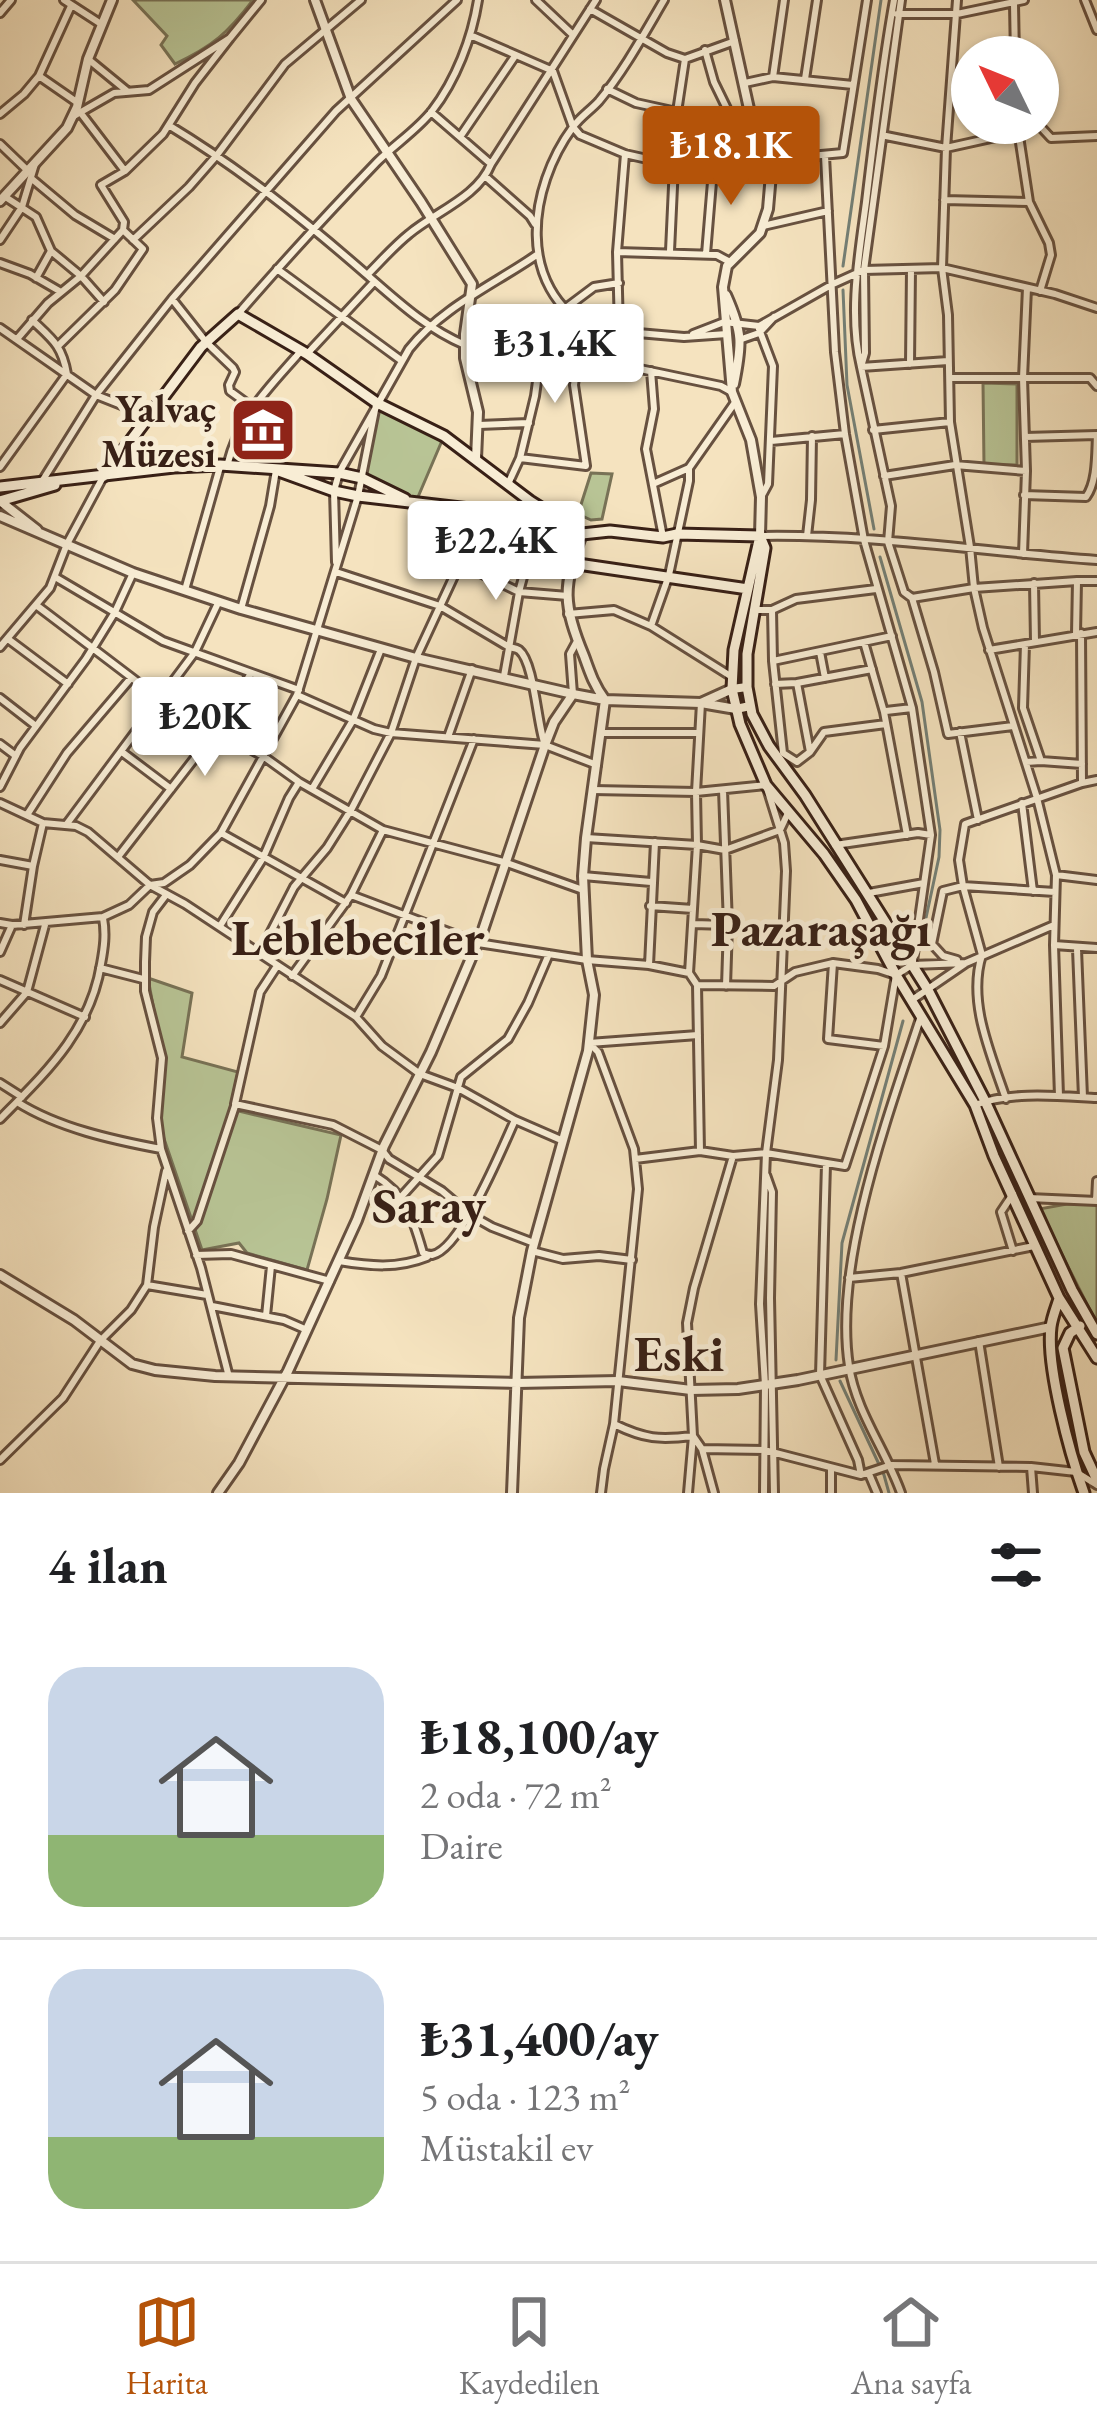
<!DOCTYPE html>
<html lang="tr">
<meta charset="utf-8">
<style>
body{margin:0;font-family:"EB Garamond",serif;background:#f2f2f2;color:#202124;height:100vh;display:flex;flex-direction:column;font-size:45px;white-space:nowrap}
*{box-sizing:border-box;margin:0}
p{font-size:39px;color:#757577}
.icon{flex:none;width:66px;height:66px;fill:none;stroke:currentColor;stroke-width:2;stroke-linecap:round;stroke-linejoin:round}
.map{position:relative;height:1493px;overflow:hidden}
.side{display:flex;flex-direction:column;background:#fff;flex:1}
.side>*{flex:none}
.needle{width:78px;rotate:313deg}
.buttons{position:absolute;left:951px;top:36px;display:grid;gap:24px}
.buttons a{display:grid;place-items:center;width:108px;height:108px;border-radius:50%;background:#fff;box-shadow:0 3px 9px #0004;font-size:60px}
.price{position:absolute;translate:-50% -102px;padding:0 27px;border-radius:12px;background:#fff;color:#222;font-size:39px;line-height:78px;filter:drop-shadow(0 3px 6px #0008)}
.price::after{content:'';position:absolute;left:50%;top:72px;width:36px;height:27px;margin-left:-18px;background:inherit;clip-path:polygon(0 0,100% 0,50% 100%)}
.price.on{background:#b45309;color:#fff}
ul{padding:0;list-style:none}
li{display:flex;align-items:center;gap:36px;height:300px;padding:0 48px}
li+li{border-top:3px solid #e0e0e0}
li span{display:grid;place-items:center;flex:none;width:336px;height:240px;border-radius:36px;color:#555}
li>.icon{margin-inline-start:auto}
span .icon{width:144px;height:144px;fill:#fffc;stroke-width:1}
li b{font-size:51px}
h2{display:flex;justify-content:space-between;align-items:center;height:144px;padding:0 48px;font-size:51px}
.menu{display:flex;justify-content:space-around;align-items:center;height:168px;border-top:3px solid #e0e0e0;background:#fff;font-size:33px;color:#757577}
.menu a{display:grid;justify-items:center;gap:6px}
.menu .on{color:#b45309}
.map>svg:first-child{display:block}
.green{fill:#b8c495;stroke:#787256;stroke-width:3}
.lines{fill:none;stroke-linecap:round;stroke-linejoin:round}
.stream{stroke:#747f75;stroke-width:3}
.minor-casing{stroke:#675140;stroke-width:12}
.tertiary-casing{stroke:#675140;stroke-width:14}
.secondary-casing{stroke:#382016;stroke-width:15}
.minor{stroke:#f8edd5;stroke-width:6}
.tertiary{stroke:#f8edd5;stroke-width:8}
.secondary{stroke:#f8edd5;stroke-width:9}
.labels{text-anchor:middle;dominant-baseline:central;stroke-width:10;stroke-linejoin:round;paint-order:stroke}
.poi-label{font-size:39px;font-weight:bold;fill:#382016;stroke:#f8edd5;text-anchor:end}
.district-label{font-size:51px;font-weight:bold;fill:#382016;stroke:#f8edd5}
</style>
<div class="map">
<svg width="1097" height="1493" viewBox="0 0 1097 1493">
<rect width="100%" height="100%" fill="#f5e3bf"/>
<filter id="stains"><feTurbulence type="fractalNoise" baseFrequency=".00167" numOctaves="4"/><feColorMatrix values="0 0 0 0 .2 0 0 0 0 .09 0 0 0 0 .02 0 0 0 .5 -.17"/></filter>
<radialGradient id="worn" r=".72"><stop offset=".6" stop-color="#630" stop-opacity="0"/><stop offset="1" stop-color="#630" stop-opacity=".3"/></radialGradient>
<path class="green" d="M133 0H253C228 33 213 46 175 64L161 45 167 36Z
M983 383 1017 384V465H984Z
M377 403 444 436 415 504 362 478Z
M591 473 612 474 602 519 591 520 578 514Z
M148 978 192 993 182 1057 238 1072 230 1109 341 1135 327 1199 307 1270 247 1253 239 1243 202 1250 160 1127 164 1066Z
M1067 1204H1097V1324L1039 1209Z"/>
<g class="lines">
<path class="stream" d="M843 266 881 0
M843 290 847 385 874 529
M880 557 922 702 940 830 939 857 920 946
M836 1360 842 1243 903 1021
M840 1381 884 1475 889 1493"/>
<defs>
<path id="minor" d="M64 0 101 24
M536 0 573 35
M664 0C644 34 624 71 599 101 591 110 580 117 573 127 528 188 515 288 592 329L684 337 727 334
M894 0C882 67 874 134 866 202 859 255 848 313 861 367L948 361
M901 0 864 270 865 353 861 367 891 506 888 542 904 592 912 598 934 672 948 734 1013 726
M957 0 946 148 942 268 948 315 950 422 970 547 974 588 983 628 1037 798 1056 875 1054 945 1059 1096
M1085 0 1097 30
M1014 4 1015 57
M590 9 667 53 685 59 735 41
M0 13 11 0
M897 14H957L1024 0
M470 35 553 71 573 127 580 135 625 154 674 165 714 158 761 145
M705 50 714 82 733 121 751 118
M88 59 127 91
M39 76 78 103
M773 77 784 0
M805 79 817 0
M745 83 773 77 853 85
M607 89 636 103 677 112 704 126 733 121
M80 112 125 171
M431 112 491 164
M677 112 685 59
M0 114 24 94 39 76 71 6
M74 116 114 93 149 90 230 38 261 0
M1017 123 1029 202 1049 243 1051 255 1040 291
M1037 123 1051 138 1097 136
M170 126C241 169 304 220 366 274 397 301 427 329 465 345
M886 136 946 148 1018 132
M460 137 515 56
M0 144 27 170
M825 156 835 352 845 434 864 540 912 708 931 835 913 961
M766 160 843 153 867 0
M486 177 530 216 535 224
M32 179 75 215 115 239
M4 196 36 217 51 251 81 276 104 302
M944 200 1029 202
M763 226 828 211
M0 240 22 207 35 164
M133 240 189 187 217 155 285 64 361 0
M670 251 674 165
M617 252 717 255 730 262
M706 254 714 158
M0 263 30 274 61 292
M277 269 402 361
M367 275C381 261 394 246 409 234 435 212 478 197 491 164L596 0
M36 278 51 251
M172 299 206 342 233 368 235 372 229 385 230 391 252 407
M238 314C283 262 329 212 377 162 394 145 417 130 432 111 456 80 472 38 478 0
M0 328 96 395 149 416
M759 329 773 366 768 484 761 497
M693 334 724 322 759 326 833 284 864 270 942 268 1055 294 1097 308
M17 339 48 303 81 276 123 230
M739 340 759 333 774 317
M59 345 115 290 143 249 123 230 124 222 101 185 125 171 163 134 195 83 230 38
M307 354 374 282
M578 356 721 386 732 392
M465 358 541 352
M615 364 619 331 617 252 625 154
M910 364 911 269
M651 371 654 409 646 449 663 537
M951 378H1090L1097 386
M479 425 529 423
M873 430 950 422
M771 441 845 434
M520 458 586 466 574 385 582 324
M227 466C240 414 267 390 301 351
M0 467 67 374C62 345 52 339 32 320
M884 476 955 465 1026 471
M41 483 96 395 172 299 336 111 457 0
M508 484 520 458 535 396 541 352 548 332 566 308 594 287 619 283
M653 484 689 468 736 401
M1024 495 1086 497C1097 482 1096 455 1097 435L1025 437
M760 536C873 534 985 552 1097 560
M807 536 811 500 812 436
M1023 554 1026 471 1023 378 1027 288
M336 562 334 491 339 473 409 349C442 307 495 284 538 254
M460 563 519 592 568 596
M336 572 440 606 509 647C513 648 516 648 519 650 534 662 537 722 544 742
M55 577 163 641 299 690
M1077 581H1097
M1034 583 1035 642
M185 590 220 467
M912 598 974 588 1077 581 1076 634
M36 605 161 700 263 756 299 782 383 830 507 863 583 890
M241 609 270 506 276 470
M757 610H772L796 599 876 589
M772 610 773 661 783 753 797 762 810 752 824 732 886 724
M568 614 614 610 651 626 732 677
M651 626 669 575 689 481V468
M1081 633 1082 783
M8 639 68 684
M864 642 884 712 907 835
M1025 644 1023 708 1041 761
M0 647 50 588 67 544 103 477
M989 650 1097 632
M820 652 825 678
M773 661 892 636
M504 676 519 592 533 540
M797 683 810 752
M775 684 797 683 872 669
M573 694 570 654 576 643
M297 695 374 729 391 733 545 745 597 765
M0 698 36 726
M886 711 912 708
M960 732 978 820
M601 733H698
M448 737 472 669
M0 744 16 756
M122 752 171 789
M1026 762 1041 761 1082 764
M0 787 20 748 86 659 115 612 133 573
M312 789 353 720 381 649
M593 790 696 792 766 785 784 843 786 871 778 1060 766 1153 760 1304 765 1385 764 1493
M723 790 728 925 726 986
M0 803 43 823 76 826 88 832 150 885 185 904 356 1017 382 1046 420 1074 458 1088 515 1120 561 1140
M1022 803 1033 891
M27 815 67 753 131 678
M66 825 195 652 219 601
M221 833 346 903
M586 838 697 845 725 850 780 830 788 813
M835 845 918 833 931 835
M118 857 215 732 251 673
M0 860 33 866
M1056 875 1097 880
M583 876 651 882
M869 893 924 883
M166 895 153 912 146 937 145 962V991L162 1058 157 1118 161 1149 201 1268 229 1377
M351 895 478 943 587 960 649 965 689 973
M650 906 693 909
M0 923 12 925 103 917 129 905 150 885 164 883 190 865 221 833 297 695 358 496 376 405
M693 924 728 925
M24 925 33 866 43 823
M220 926 263 858 289 798 299 782
M1054 945 1097 948
M1077 949 1083 1097
M0 952 12 925
M260 953 294 887 327 848 351 810 391 733 416 658 467 548 478 510
M957 960 943 956 932 944 943 891 963 886 1055 892
M833 963 828 1039 884 1046
M649 965 655 842
M277 966 260 992 235 1104 333 1125 382 1150 389 1159 442 1191 469 1214 492 1227 534 1243
M100 968 143 979
M292 976 351 895 383 830
M0 980 85 1017
M697 985 774 986 795 972 833 963 878 969 893 974
M912 1000 966 963 1054 925
M356 1017 381 976 474 739
M0 1023 27 992 45 925
M589 1043 598 1052 634 1149 638 1189 614 1424 604 1469 601 1493
M589 1043 698 1035
M0 1083 22 1097
M1006 1099C991 1054 967 1002 982 955L963 886 959 860 965 824 1082 783 1097 780
M17 1102C58 1128 113 1140 161 1149
M975 1105C1012 1091 1058 1096 1097 1098
M0 1119C45 1073 90 1032 101 964 104 948 106 934 103 918
M700 1151 697 985 689 973 697 845 696 792 701 703
M635 1159 700 1151 733 1156 766 1153 845 1166 884 1046 896 975 912 965 966 963
M826 1164 820 1375 858 1460 861 1475
M374 1175C407 1195 413 1218 423 1253 426 1254 429 1255 432 1255 461 1250 503 1146 515 1120
M766 1175 772 1192 770 1298 774 1493
M1013 1194 1001 1212 1013 1251
M401 1197 438 1156 461 1077 508 1039 528 1003 549 954
M1029 1198 1097 1201
M1096 1201 1097 1181
M188 1231 197 1221 235 1106
M532 1251 563 1259 599 1256 632 1260
M196 1255 231 1254 330 1281
M339 1261C370 1266 397 1269 427 1257
M901 1273 935 1464
M849 1278 901 1273 1034 1246
M147 1285 207 1295
M212 1306 284 1320 307 1330
M266 1316 271 1266
M979 1341 999 1467
M614 1424C645 1439 659 1440 693 1436L688 1493
M702 1449 764 1450 861 1475 891 1465 1031 1467 1076 1472 1097 1485
M0 1460 63 1398 100 1341 131 1310 147 1285 154 1227 166 1171
M1031 1467 1033 1493
M869 1474 877 1493
M714 1493 702 1449 693 1436 687 1323 694 1288 733 1156
M831 1493V1469
M901 1493C886 1450 856 1412 849 1366 833 1264 888 1116 920 1019"/>
<path id="tertiary" d="M315 0 351 99 421 202 472 284 465 334V358L478 412 476 459
M725 0 751 118 771 174 768 209 760 233 727 266 723 287 732 392 751 440 761 497 760 536
M0 201 67 128 77 107 88 59 112 0
M726 295C743 333 742 344 734 384
M0 501 37 530
M0 516 133 573 241 609 416 658 573 694 605 700 701 703
M747 687 732 689 701 703 736 709 750 706
M0 1275 74 1320 132 1364 155 1370 215 1376 517 1383 618 1381 691 1390 738 1389 798 1380 1051 1327
M218 1493 239 1463 288 1371 357 1220 384 1146 431 1052 483 930 545 745 554 722 573 694
M512 1493 519 1318 532 1251 588 1051 594 995 587 960 583 876 586 838 605 700C594 685 590 673 584 656 563 606 562 586 582 534"/>
<path id="secondary" d="M276 470 334 491 358 496 478 510 502 520 571 563 748 589
M104 476 201 347 238 314 307 354 377 403 444 436 530 501 582 534 610 531 663 537 677 534 760 536
M0 487 174 467 220 465 339 473 362 478 405 499
M0 501 55 485
M760 536 734 650 732 689 740 724 766 785 824 854 856 900 896 975 975 1105 994 1156 1059 1298 1097 1358
M760 536 765 548 747 654V687L752 714 769 746 805 795 928 990 985 1101 1072 1290 1097 1334
M1059 1299C1056 1308 1052 1318 1051 1327 1046 1366 1070 1454 1084 1493
M1080 1326 1070 1333 1063 1348 1084 1452 1097 1480"/>
</defs>
<use href="#minor" class="minor-casing"/>
<use href="#tertiary" class="tertiary-casing"/>
<use href="#secondary" class="secondary-casing"/>
<use href="#minor" class="minor"/>
<use href="#tertiary" class="tertiary"/>
<use href="#secondary" class="secondary"/>
</g>
<defs>
<symbol id="museum-square" viewBox="-11 -11 22 22"><rect x="-9" y="-9" width="18" height="18" rx="4" fill="#8f2418" stroke="#f8edd5"/><path d="M0-6L6-3V-2H-6V-3ZM-5-1h2V3h-2ZM-1-1h2V3h-2ZM3-1h2V3H3ZM-6 4H6V6H-6Z" fill="#fff"/></symbol>
</defs>
<g fill-rule="evenodd">
<use href="#museum-square" x="225" y="392" width="76" height="76"/>
</g>
<g class="labels">
<g class="poi-label">
<text x="216" y="408">Yalvaç<tspan x="216" dy="45">Müzesi</tspan></text>
</g>
<g class="district-label">
<text x="821" y="928">Pazaraşağı</text>
<text x="358" y="937">Leblebeciler</text>
<text x="429" y="1205">Saray</text>
<text x="679" y="1353">Eski</text>
</g>
</g>
<rect width="100%" height="100%" filter="url(#stains)"/>
<rect width="100%" height="100%" fill="url(#worn)"/>
</svg>
<div class="buttons">
<a><svg class="needle" viewBox="-14 -14 28 28"><path d="M0-13l5 13h-10z" fill="#e53935"/><path d="M0 13l5-13h-10z" fill="#757577"/></svg></a>
</div>
<b class="price on" style="left:731px;top:208px">₺18.1K</b>
<b class="price" style="left:555px;top:406px">₺31.4K</b>
<b class="price" style="left:496px;top:603px">₺22.4K</b>
<b class="price" style="left:205px;top:779px">₺20K</b>
</div>
<section class="side">
<h2>4 ilan<svg class="icon" aria-label="filters" viewBox="0 0 24 24"><path d="M4 7h16M4 17h16"/><circle cx="9" cy="7" r="2"/><circle cx="15" cy="17" r="2"/></svg></h2>
<ul>
<li><span style="background:linear-gradient(#c9d6e8 70%,#8fb573 0)"><svg class="icon" aria-label="home" viewBox="0 0 24 24"><path d="M3 11l9-7 9 7M6 9v11h12V9"/></svg></span><div><b>₺18,100/ay</b><p>2 oda · 72 m²</p><p>Daire</p></div></li>
<li><span style="background:linear-gradient(#c9d6e8 70%,#8fb573 0)"><svg class="icon" aria-label="home" viewBox="0 0 24 24"><path d="M3 11l9-7 9 7M6 9v11h12V9"/></svg></span><div><b>₺31,400/ay</b><p>5 oda · 123 m²</p><p>Müstakil ev</p></div></li>
</ul>
</section>
<nav class="menu">
<a class="on"><svg class="icon" aria-label="map" viewBox="0 0 24 24"><path d="M3 6l6-2 6 2 6-2v14l-6 2-6-2-6 2zM9 4v14M15 6v14"/></svg>Harita</a>
<a><svg class="icon" aria-label="saved" viewBox="0 0 24 24"><path d="M7 4h10v16l-5-4-5 4z"/></svg>Kaydedilen</a>
<a><svg class="icon" aria-label="home" viewBox="0 0 24 24"><path d="M3 11l9-7 9 7M6 9v11h12V9"/></svg>Ana sayfa</a>
</nav>
